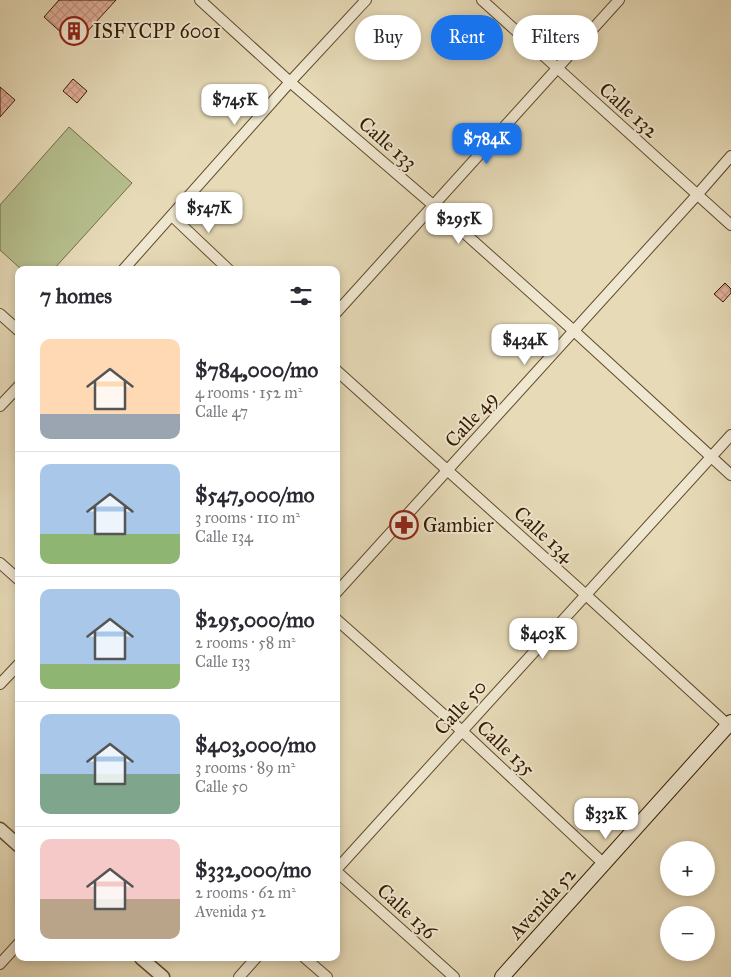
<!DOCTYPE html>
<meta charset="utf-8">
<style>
body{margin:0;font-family:"IM FELL Great Primer",serif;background:#f7f7f7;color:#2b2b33;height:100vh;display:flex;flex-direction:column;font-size:19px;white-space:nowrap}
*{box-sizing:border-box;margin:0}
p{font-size:16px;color:#7c7c81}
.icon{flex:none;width:28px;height:28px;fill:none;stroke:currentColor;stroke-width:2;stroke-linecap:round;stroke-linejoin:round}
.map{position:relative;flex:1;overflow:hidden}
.drawer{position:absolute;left:15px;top:266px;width:325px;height:695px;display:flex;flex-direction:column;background:#fff;border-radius:10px;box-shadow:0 2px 8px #0003}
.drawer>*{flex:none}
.hud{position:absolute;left:355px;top:15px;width:300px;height:45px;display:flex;gap:10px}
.fabs{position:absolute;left:660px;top:841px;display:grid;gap:10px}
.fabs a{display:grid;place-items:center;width:55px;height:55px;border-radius:50%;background:#fff;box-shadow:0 2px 8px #0003;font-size:25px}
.price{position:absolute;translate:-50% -42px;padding:0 11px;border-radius:10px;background:#fff;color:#222;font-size:16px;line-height:32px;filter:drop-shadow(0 1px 2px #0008)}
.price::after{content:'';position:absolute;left:50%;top:30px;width:15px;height:11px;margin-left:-8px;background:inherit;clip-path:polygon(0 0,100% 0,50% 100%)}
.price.active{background:#1a73e8;color:#fff}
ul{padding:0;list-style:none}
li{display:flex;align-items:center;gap:15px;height:125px;padding:0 25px}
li+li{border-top:1px solid #e1e1e2}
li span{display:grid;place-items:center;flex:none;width:140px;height:100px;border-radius:10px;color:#555}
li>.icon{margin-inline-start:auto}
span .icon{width:60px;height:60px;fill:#fffc;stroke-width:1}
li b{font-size:21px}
h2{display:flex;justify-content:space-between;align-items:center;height:60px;padding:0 25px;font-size:21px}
.pill{padding:0 18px;border-radius:22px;background:#fff;box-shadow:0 2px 8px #0003;font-size:18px;line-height:45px}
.pill.active{background:#1a73e8;color:#fff}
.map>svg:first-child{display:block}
.park{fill:#b6bf8e;stroke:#746c47}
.building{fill:url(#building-cross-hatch);stroke:#331a00}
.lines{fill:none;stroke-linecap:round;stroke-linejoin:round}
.minor-casing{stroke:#604a2e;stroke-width:12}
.tertiary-casing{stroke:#604a2e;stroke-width:15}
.secondary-casing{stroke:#331a00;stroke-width:16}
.minor{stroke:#efe7d0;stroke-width:10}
.tertiary{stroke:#efe7d0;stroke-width:12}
.secondary{stroke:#efe7d0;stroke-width:14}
.labels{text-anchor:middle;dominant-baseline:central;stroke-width:4;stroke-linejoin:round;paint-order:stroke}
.poi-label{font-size:20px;fill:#331a00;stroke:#efe7d0;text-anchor:start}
.street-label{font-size:20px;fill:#331a00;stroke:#efe7d0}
</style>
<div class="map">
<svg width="731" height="977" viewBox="0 0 731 977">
<defs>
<pattern id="building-cross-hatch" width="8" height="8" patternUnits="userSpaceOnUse" patternTransform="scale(1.25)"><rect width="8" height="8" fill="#e2af9c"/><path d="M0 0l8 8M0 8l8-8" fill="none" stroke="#c29685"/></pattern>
</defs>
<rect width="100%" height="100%" fill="#e6dab7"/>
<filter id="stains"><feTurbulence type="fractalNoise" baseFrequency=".004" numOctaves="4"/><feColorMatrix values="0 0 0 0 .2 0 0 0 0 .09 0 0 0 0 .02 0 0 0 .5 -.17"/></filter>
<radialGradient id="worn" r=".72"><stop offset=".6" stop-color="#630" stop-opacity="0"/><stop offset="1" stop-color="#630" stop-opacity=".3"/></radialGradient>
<path class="park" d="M69 127 132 183 53 270H22L0 250V205Z"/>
<path class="building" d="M59 0H116L75 45 44 17Z
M73 79 87 91 77 103 63 91Z
M0 87 15 100 0 117Z
M725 283 731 289V293L723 302 714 294Z"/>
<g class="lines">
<defs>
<path id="minor" d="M200 0 290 82 433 205 574 331 731 475
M482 0 731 225
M172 216 229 270
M123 270 290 82 366 0
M336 313 619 0
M0 314 19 331
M336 370 586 595 728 725
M0 406 19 386
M0 563 19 580
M336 593 697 195 731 156
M336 619 462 731 604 864
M0 684 19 664
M336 870 731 435
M336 871 454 977
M305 958 327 977
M0 964 19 943
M239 977 256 958"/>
<path id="tertiary" d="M0 829 19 846
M141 958 163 977"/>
<path id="secondary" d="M502 977 731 722"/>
</defs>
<use href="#minor" class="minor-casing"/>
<use href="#tertiary" class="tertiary-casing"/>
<use href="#secondary" class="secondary-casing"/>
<use href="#minor" class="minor"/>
<use href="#tertiary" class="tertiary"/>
<use href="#secondary" class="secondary"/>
</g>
<defs>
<symbol id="building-ring" viewBox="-11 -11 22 22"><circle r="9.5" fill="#efe7d0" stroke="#8f2418" stroke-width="1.5"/><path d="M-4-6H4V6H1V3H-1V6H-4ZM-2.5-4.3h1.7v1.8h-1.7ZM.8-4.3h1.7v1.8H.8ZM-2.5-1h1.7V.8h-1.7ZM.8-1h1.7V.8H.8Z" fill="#8f2418"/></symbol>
<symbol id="pharmacy-ring" viewBox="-11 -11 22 22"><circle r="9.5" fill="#efe7d0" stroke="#8f2418" stroke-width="1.5"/><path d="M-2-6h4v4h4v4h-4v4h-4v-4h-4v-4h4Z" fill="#8f2418"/></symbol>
</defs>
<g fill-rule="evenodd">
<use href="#building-ring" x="58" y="15" width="32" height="32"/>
<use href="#pharmacy-ring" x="388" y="509" width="32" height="32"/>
</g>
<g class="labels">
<g class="poi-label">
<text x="93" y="31">ISFYCPP 6001</text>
<text x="423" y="525">Gambier</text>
</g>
<g class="street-label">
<text transform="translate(629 110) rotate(42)">Calle 132</text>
<text transform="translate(388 143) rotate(41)">Calle 133</text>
<text transform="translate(471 419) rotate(-48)">Calle 49</text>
<text transform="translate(544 534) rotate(42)">Calle 134</text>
<text transform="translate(460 707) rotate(-48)">Calle 50</text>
<text transform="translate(506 748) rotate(43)">Calle 135</text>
<text transform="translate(542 903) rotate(-48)">Avenida 52</text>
<text transform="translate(407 911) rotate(42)">Calle 136</text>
</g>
</g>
<rect width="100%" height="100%" filter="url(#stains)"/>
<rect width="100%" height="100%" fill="url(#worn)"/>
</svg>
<div class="fabs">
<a>+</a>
<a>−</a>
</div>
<b class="price" style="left:235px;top:126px">$745K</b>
<b class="price active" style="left:487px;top:165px">$784K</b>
<b class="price" style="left:209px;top:234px">$547K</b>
<b class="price" style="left:459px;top:245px">$295K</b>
<b class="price" style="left:525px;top:366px">$434K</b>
<b class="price" style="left:543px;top:660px">$403K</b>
<b class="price" style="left:606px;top:840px">$332K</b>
<div class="hud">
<a class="pill">Buy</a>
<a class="pill active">Rent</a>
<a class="pill">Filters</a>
</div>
<section class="drawer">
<h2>7 homes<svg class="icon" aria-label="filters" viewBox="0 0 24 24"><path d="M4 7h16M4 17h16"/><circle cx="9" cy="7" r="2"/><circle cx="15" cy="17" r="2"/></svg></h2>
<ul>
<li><span style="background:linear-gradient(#ffd9b3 75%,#9aa5b1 0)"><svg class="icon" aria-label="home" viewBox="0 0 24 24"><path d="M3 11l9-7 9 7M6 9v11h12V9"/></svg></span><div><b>$784,000/mo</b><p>4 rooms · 152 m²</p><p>Calle 47</p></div></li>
<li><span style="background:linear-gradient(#a9c7e8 70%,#8fb573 0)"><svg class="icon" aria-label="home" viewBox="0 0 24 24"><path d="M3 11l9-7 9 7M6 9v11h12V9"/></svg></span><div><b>$547,000/mo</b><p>3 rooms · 110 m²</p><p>Calle 134</p></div></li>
<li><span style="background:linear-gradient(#a9c7e8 75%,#8fb573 0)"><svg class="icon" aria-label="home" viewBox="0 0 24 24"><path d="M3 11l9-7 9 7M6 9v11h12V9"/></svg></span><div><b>$295,000/mo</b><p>2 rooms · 58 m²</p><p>Calle 133</p></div></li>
<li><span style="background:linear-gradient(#a9c7e8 60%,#7fa58c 0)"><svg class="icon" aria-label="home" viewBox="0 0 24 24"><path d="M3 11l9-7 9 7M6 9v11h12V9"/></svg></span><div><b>$403,000/mo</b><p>3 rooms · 89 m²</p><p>Calle 50</p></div></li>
<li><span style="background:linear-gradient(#f6c9c9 60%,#b9a48a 0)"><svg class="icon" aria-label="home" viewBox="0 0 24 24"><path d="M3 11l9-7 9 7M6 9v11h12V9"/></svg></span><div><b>$332,000/mo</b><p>2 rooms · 62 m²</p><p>Avenida 52</p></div></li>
</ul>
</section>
</div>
